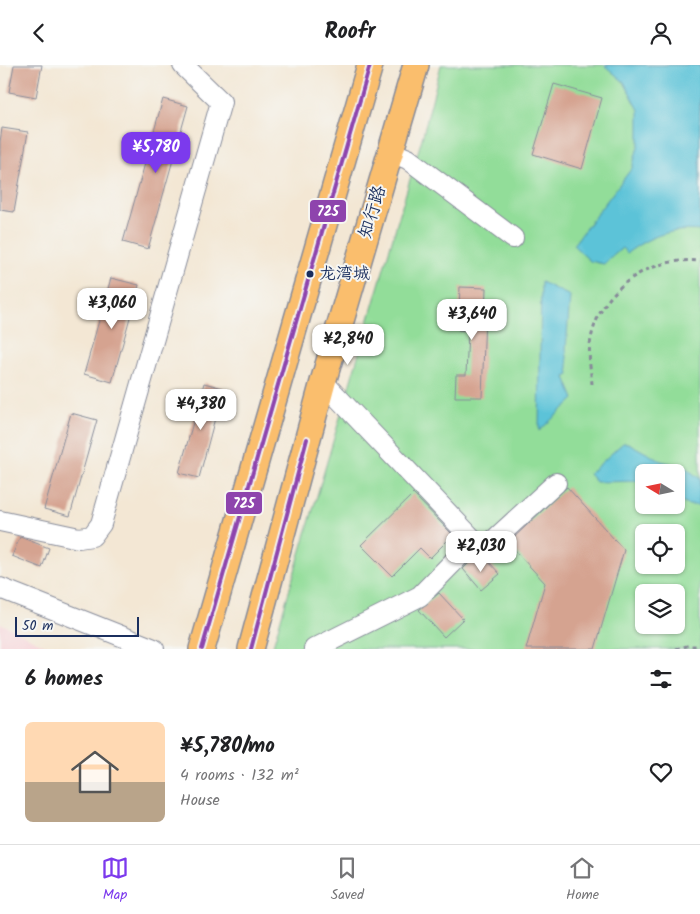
<!DOCTYPE html>
<meta charset="utf-8">
<style>
body{margin:0;font-family:Kalam,"LXGW WenKai TC",sans-serif;background:#f6f6f6;color:#202124;height:100vh;display:flex;flex-direction:column;font-size:19px;white-space:nowrap}
*{box-sizing:border-box;margin:0}
p{font-size:16px;color:#757577}
.icon{flex:none;width:28px;height:28px;fill:none;stroke:currentColor;stroke-width:2;stroke-linecap:round;stroke-linejoin:round}
.map{position:relative;height:584px;overflow:hidden}
.panel{display:flex;flex-direction:column;background:#fff;flex:1}
.panel>*{flex:none}
.needle{width:32px;rotate:280deg}
.tools{position:absolute;left:635px;top:399px;display:grid;gap:10px}
.tools a{display:grid;place-items:center;width:50px;height:50px;border-radius:8px;background:#fff;box-shadow:0 1px 4px #0004;font-size:25px}
.scale{position:absolute;left:15px;bottom:12px;width:124px;box-sizing:border-box;padding-left:5px;border:2px solid #1b2f5e;border-top:0;font-size:14px;line-height:18px;white-space:nowrap;color:#1b2f5e;-webkit-text-stroke:4px #f6f6f2;paint-order:stroke}
.price{position:absolute;translate:-50% -42px;padding:0 11px;border-radius:10px;background:#fff;color:#222;font-size:16px;line-height:32px;filter:drop-shadow(0 1px 2px #0008)}
.price::after{content:'';position:absolute;left:50%;top:30px;width:15px;height:11px;margin-left:-8px;background:inherit;clip-path:polygon(0 0,100% 0,50% 100%)}
.price.active{background:#7c3aed;color:#fff}
ul{padding:0;list-style:none}
li{display:flex;align-items:center;gap:15px;height:125px;padding:0 25px}
li+li{border-top:1px solid #e0e0e0}
li span{display:grid;place-items:center;flex:none;width:140px;height:100px;border-radius:8px;color:#555}
li>.icon{margin-inline-start:auto}
span .icon{width:60px;height:60px;fill:#fffc;stroke-width:1}
li b{font-size:21px}
h2{display:flex;justify-content:space-between;align-items:center;height:60px;padding:0 25px;font-size:21px}
header{display:flex;justify-content:space-between;align-items:center;height:65px;padding:0 25px;background:#fff;font-size:22px;font-weight:800}
.tab-bar{display:flex;justify-content:space-around;align-items:center;height:70px;border-top:1px solid #e0e0e0;background:#fff;font-size:14px;color:#757577}
.tab-bar a{display:grid;justify-items:center;gap:2px}
.tab-bar .active{color:#7c3aed}
.map>svg:first-child{display:block}
.built{fill:#f7cfd5}
.green{fill:#92dd99;stroke:#56867c;fill-rule:evenodd}
.water{fill:#5bc3d8;stroke:#3b799b}
.building{fill:#d5a390}
.lines{fill:none;stroke-linecap:round;stroke-linejoin:round}
.minor-casing{stroke:#878b99;stroke-width:22}
.major-casing{stroke:#878b99;stroke-width:28}
.path{stroke:#878b99;stroke-width:3;stroke-dasharray:4 4;stroke-linecap:butt}
.minor{stroke:#fff;stroke-width:20}
.major{stroke:#fabe6d;stroke-width:25}
.bus-1-casing{stroke:#f6f6f2;stroke-width:8}
.bus-1{stroke:#8e44ad;stroke-width:4}
.bus-dot{fill:#1b2f5e;stroke:#f6f6f2;stroke-width:2}
.labels{text-anchor:middle;dominant-baseline:central;stroke-width:4;stroke-linejoin:round;paint-order:stroke}
.bus-label{font-size:17px;fill:#1b2f5e;stroke:#f6f6f2;text-anchor:start}
.street-label{font-size:18px;fill:#1b2f5e;stroke:#f6f6f2}
.line-badge{stroke:#f6f6f2;stroke-width:2}
.badge-label{font-size:14px;text-anchor:middle;font-weight:bold;fill:#fff}
</style>
<header><svg class="icon" aria-label="back" viewBox="0 0 24 24"><path d="M15 5l-7 7 7 7"/></svg>Roofr<svg class="icon" aria-label="person" viewBox="0 0 24 24"><circle cx="12" cy="8" r="4"/><path d="M4 21q1-7 8-7t8 7"/></svg></header>
<div class="map">
<svg width="700" height="584" viewBox="0 0 700 584">
<rect width="100%" height="100%" fill="#f6f6f2"/>
<filter id="ink" filterUnits="userSpaceOnUse"><feTurbulence type="fractalNoise" baseFrequency=".02" numOctaves="2"/><feDisplacementMap in="SourceGraphic" scale="10" xChannelSelector="R" yChannelSelector="G"/><feConvolveMatrix kernelMatrix="1 2 1 2 8 2 1 2 1" color-interpolation-filters="sRGB"/></filter>
<filter id="wash" filterUnits="userSpaceOnUse"><feTurbulence type="fractalNoise" baseFrequency=".0096" numOctaves="4" result="noise"/><feDisplacementMap in="SourceGraphic" scale="20" xChannelSelector="R" yChannelSelector="G"/><feGaussianBlur stdDeviation="1.12" result="paint"/><feColorMatrix in="noise" values="0 0 0 0 0 0 0 0 0 0 0 0 0 0 0 0 0 1.4 0 .05"/><feComposite in="paint" operator="in"/></filter>
<g filter="url(#wash)">
<rect width="100%" height="100%" fill="#f3e7d4"/>
<path class="built" d="M0 558 53 584H0Z"/>
<path class="green" d="M441 0H700V584H272L423 70ZM644 408H676V440H644ZM644 468H676V500H644ZM644 528H676V560H644Z"/>
<path class="water" d="M604 0H700V166C671 163 650 171 627 188L622 183 604 199 590 196 573 180 632 103 639 78V45L624 17Z
M541 217 570 231 566 284 569 310 565 312 574 334 539 366Z
M623 378H628L661 396 685 402 700 414 699 440H688L676 435V408H644V416L596 417 589 409Z"/>
<g id="blocks">
<path class="building" d="M14 0H42L36 32 9 27Z
M554 19 602 33 582 104 533 89Z
M163 34 188 41 148 184 123 177Z
M2 63 28 67 14 147 0 145V77Z
M111 213 139 220 112 317 84 309Z
M460 222 486 223 482 332H455L456 310H466L468 266 458 265Z
M204 318 223 323 199 413 179 408Z
M71 348 97 355 70 451 44 444Z
M567 422 624 485 595 584H526L545 518 508 478Z
M413 429 453 470 430 493 420 483 392 511 361 480Z
M20 472 49 483 42 503 12 491Z
M474 493 480 496H488L500 509 481 525 463 504Z
M439 528 463 554 444 572 419 545Z"/>
</g>
</g>
<g filter="url(#ink)">
<use href="#blocks" fill-opacity="0" stroke="#878b99" stroke-width="1"/>
<g class="lines">
<defs>
<path id="minor" d="M391 87 408 94 513 173
M323 317 483 485 556 418
M0 456 79 473 92 471 101 459 221 37 183 0
M0 523 154 584
M314 584 420 531 474 476"/>
<path id="major" d="M202 584 370 0
M251 584 323 317 416 0"/>
</defs>
<use href="#minor" class="minor-casing"/>
<use href="#major" class="major-casing"/>
<path class="path" d="M592 319C591 307 588 292 590 280 597 226 647 191 700 196
M676 584 687 581H700"/>
<use href="#minor" class="minor"/>
<use href="#major" class="major"/>
<defs>
<path id="bus-1" d="M202 584 370 0
M251 584 307 374"/>
</defs>
<use href="#bus-1" class="bus-1-casing"/>
<use href="#bus-1" class="bus-1"/>
</g>
</g>
<circle class="bus-dot" cx="310" cy="209" r="4.5"/>
<g class="labels">
<g class="bus-label">
<text x="319" y="209">龙湾城</text>
</g>
<g class="street-label">
<text transform="translate(373 147) rotate(-73)">知行路</text>
</g>
</g>
<g class="line-badge">
<rect x="309" y="134" width="38" height="24" rx="5" fill="#8e44ad"/>
<rect x="225" y="426" width="38" height="24" rx="5" fill="#8e44ad"/>
</g>
<g class="badge-label">
<text x="328" y="151">725</text>
<text x="244" y="443">725</text>
</g>
</svg>
<div class="tools">
<a><svg class="needle" viewBox="-14 -14 28 28"><path d="M0-13l5 13h-10z" fill="#e53935"/><path d="M0 13l5-13h-10z" fill="#757577"/></svg></a>
<a><svg class="icon" aria-label="locate" viewBox="0 0 24 24"><circle cx="12" cy="12" r="6"/><path d="M12 2v4M12 18v4M2 12h4M18 12h4"/></svg></a>
<a><svg class="icon" aria-label="layers" viewBox="0 0 24 24"><path d="M12 4l9 5-9 5-9-5zM3 14l9 5 9-5"/></svg></a>
</div>
<div class="scale">50 m</div>
<b class="price active" style="left:156px;top:109px">¥5,780</b>
<b class="price" style="left:112px;top:265px">¥3,060</b>
<b class="price" style="left:472px;top:276px">¥3,640</b>
<b class="price" style="left:348px;top:301px">¥2,840</b>
<b class="price" style="left:201px;top:366px">¥4,380</b>
<b class="price" style="left:481px;top:508px">¥2,030</b>
</div>
<section class="panel">
<h2>6 homes<svg class="icon" aria-label="filters" viewBox="0 0 24 24"><path d="M4 7h16M4 17h16"/><circle cx="9" cy="7" r="2"/><circle cx="15" cy="17" r="2"/></svg></h2>
<ul>
<li><span style="background:linear-gradient(#ffd9b3 60%,#b9a48a 0)"><svg class="icon" aria-label="home" viewBox="0 0 24 24"><path d="M3 11l9-7 9 7M6 9v11h12V9"/></svg></span><div><b>¥5,780/mo</b><p>4 rooms · 132 m²</p><p>House</p></div><svg class="icon" aria-label="heart" viewBox="0 0 24 24"><path d="M12 20l-8-8c-3-5 5-10 8-4 3-6 11-1 8 4z"/></svg></li>
</ul>
</section>
<nav class="tab-bar">
<a class="active"><svg class="icon" aria-label="map" viewBox="0 0 24 24"><path d="M3 6l6-2 6 2 6-2v14l-6 2-6-2-6 2zM9 4v14M15 6v14"/></svg>Map</a>
<a><svg class="icon" aria-label="saved" viewBox="0 0 24 24"><path d="M7 4h10v16l-5-4-5 4z"/></svg>Saved</a>
<a><svg class="icon" aria-label="home" viewBox="0 0 24 24"><path d="M3 11l9-7 9 7M6 9v11h12V9"/></svg>Home</a>
</nav>
